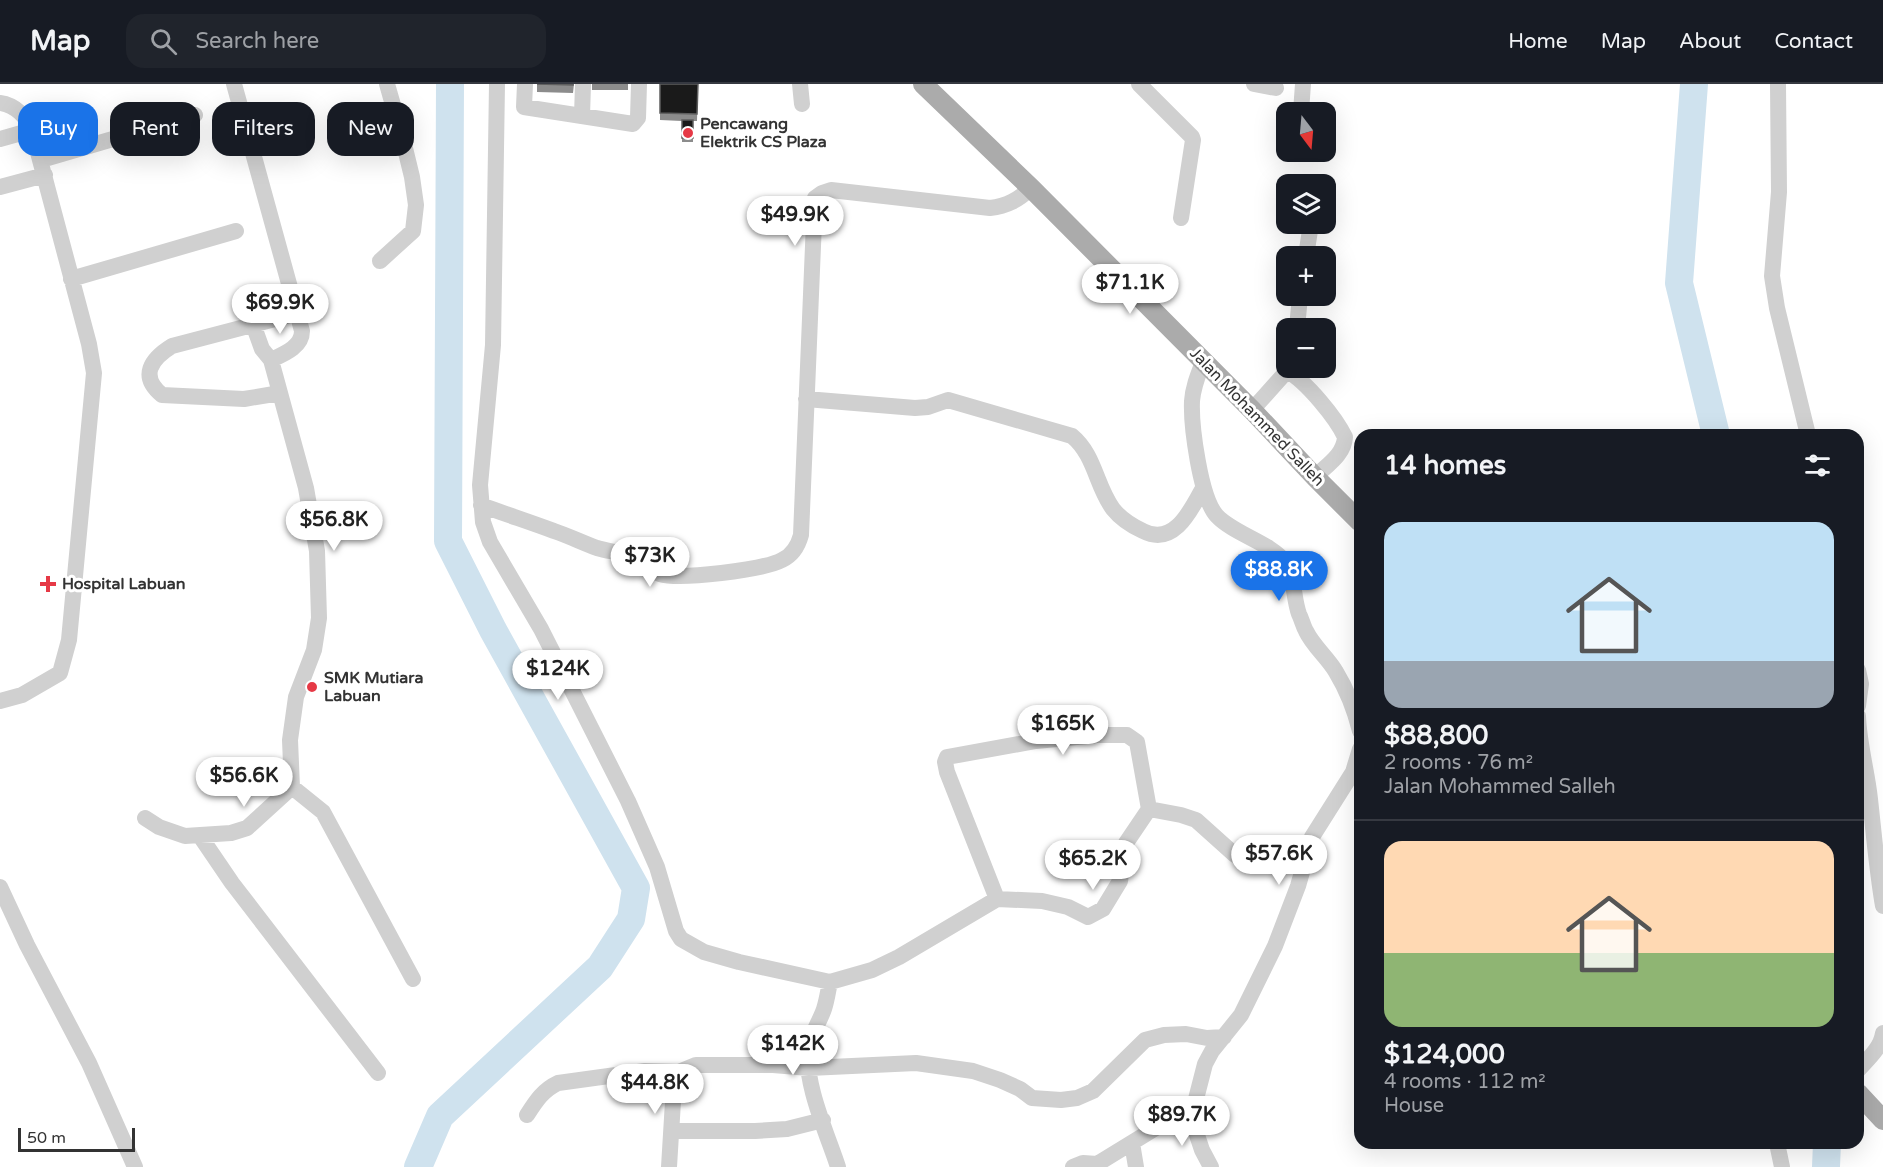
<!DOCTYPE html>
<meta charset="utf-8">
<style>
body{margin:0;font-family:"Varela Round",sans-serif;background:#20242c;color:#f1f3f6;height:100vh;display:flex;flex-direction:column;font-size:22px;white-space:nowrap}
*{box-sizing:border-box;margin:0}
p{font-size:20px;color:#9ea1a6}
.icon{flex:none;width:33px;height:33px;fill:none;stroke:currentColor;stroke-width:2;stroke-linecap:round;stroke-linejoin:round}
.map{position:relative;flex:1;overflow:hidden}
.sheet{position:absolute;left:1354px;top:345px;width:510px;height:720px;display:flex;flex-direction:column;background:#171b24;border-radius:18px;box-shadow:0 6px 24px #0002}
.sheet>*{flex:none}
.banner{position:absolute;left:18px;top:18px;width:570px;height:54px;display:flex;gap:12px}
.needle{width:39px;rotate:164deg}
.controls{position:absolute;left:1276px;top:18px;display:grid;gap:12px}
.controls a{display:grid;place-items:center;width:60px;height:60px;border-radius:12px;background:#171b24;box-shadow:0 6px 24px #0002;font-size:30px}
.scale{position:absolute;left:18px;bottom:15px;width:117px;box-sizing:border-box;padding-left:6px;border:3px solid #333;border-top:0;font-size:16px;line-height:21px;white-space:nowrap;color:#333;-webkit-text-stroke:4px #fff;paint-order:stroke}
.price{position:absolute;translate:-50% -51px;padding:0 14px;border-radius:21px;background:#fff;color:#222;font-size:20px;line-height:39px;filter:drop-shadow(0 2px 3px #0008)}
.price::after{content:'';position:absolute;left:50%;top:36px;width:18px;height:14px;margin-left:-9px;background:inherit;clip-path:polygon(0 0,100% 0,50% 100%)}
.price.on{background:#1a73e8;color:#fff}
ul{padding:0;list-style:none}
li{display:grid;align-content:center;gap:12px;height:318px;padding:0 30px}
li+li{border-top:2px solid #363941}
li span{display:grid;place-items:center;height:186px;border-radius:18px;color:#555}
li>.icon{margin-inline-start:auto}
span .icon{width:108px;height:108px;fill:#fffc;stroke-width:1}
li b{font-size:26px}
h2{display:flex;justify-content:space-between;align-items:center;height:72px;padding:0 30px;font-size:26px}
.pill{padding:0 21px;border-radius:18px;background:#171b24;box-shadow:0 6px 24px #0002;font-size:21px;line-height:54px}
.pill.on{background:#1a73e8;color:#fff}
header{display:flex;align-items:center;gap:36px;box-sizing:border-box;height:84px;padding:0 30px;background:#171b24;border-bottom:2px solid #363941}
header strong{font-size:28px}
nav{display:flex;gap:33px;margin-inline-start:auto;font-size:21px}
.search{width:420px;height:54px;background:#20242c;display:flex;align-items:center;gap:15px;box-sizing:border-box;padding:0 21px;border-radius:18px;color:#9ea1a6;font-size:22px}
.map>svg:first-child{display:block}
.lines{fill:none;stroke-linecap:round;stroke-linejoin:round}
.river{stroke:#cfe2ee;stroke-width:28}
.minor{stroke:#d0d0d0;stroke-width:16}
.major{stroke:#ababab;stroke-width:20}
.wall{fill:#8c8c8c}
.building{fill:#1a1a1a;stroke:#5f5f5f;stroke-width:1.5}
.poi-dot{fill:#e63946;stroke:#fff;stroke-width:2}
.labels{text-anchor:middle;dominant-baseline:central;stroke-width:6;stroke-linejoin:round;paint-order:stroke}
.poi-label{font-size:16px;font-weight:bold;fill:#333;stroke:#fff;text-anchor:start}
.street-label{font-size:16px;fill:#333;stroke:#fff}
</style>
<header>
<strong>Map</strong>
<div class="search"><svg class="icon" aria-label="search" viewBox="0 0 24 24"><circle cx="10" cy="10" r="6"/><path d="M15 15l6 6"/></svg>Search here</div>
<nav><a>Home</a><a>Map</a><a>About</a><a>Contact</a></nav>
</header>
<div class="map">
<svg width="1883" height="1083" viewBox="0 0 1883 1083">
<rect width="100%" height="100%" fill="#fff"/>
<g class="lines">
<path class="river" d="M1694 0 1679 199 1716 351
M418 1083 440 1032 600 883 631 835 636 804 493 546 448 457 450 0
M1826 1083 1827 1059"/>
<path class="minor" d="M497 0 493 261 480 401 483 438 490 458 541 545 628 717 657 783 676 847 681 855 704 868 739 878 830 898 872 886 899 873 997 815 1042 817 1068 823 1088 833 1103 825 1120 797 1126 759 1149 725
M525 0 524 23 633 40 638 34 639 0
M800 0 802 20
M1139 0 1192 53 1193 56 1181 134
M1254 0 1276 4
M1778 0 1779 108 1772 192 1777 224 1808 351
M0 19C15 21 27 33 32 46L89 260 94 289 69 556 60 589 22 611 0 617
M1301 28 1303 0
M582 32 583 0
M0 55 32 46
M41 76 195 31
M0 103 45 91
M1306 172 1311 140
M380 177 413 147 416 121 412 93 403 56 387 0
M71 195 236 147
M253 240 262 265 271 276
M1297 244 1300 212
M1203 278C1198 291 1193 303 1192 317 1191 341 1200 414 1217 432 1234 450 1271 459 1285 478 1295 492 1293 514 1299 530 1302 536 1303 542 1306 547 1313 562 1328 574 1336 588 1347 606 1355 627 1360 647
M1289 284 1287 287C1306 297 1336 334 1345 353 1344 371 1327 381 1315 393
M280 309 244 315 162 311C139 292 151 275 172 262L298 229
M806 315 915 324 928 323 948 316 1072 352C1095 371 1096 402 1113 425 1121 435 1132 442 1143 447 1174 463 1191 426 1203 404
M1252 326 1287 287
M481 421C505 430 530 438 554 447 569 452 583 459 597 464 607 467 618 468 628 471 640 476 647 486 660 490 680 496 763 486 782 476 793 471 798 462 801 451L815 114 822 109 831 106 990 124C1007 122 1018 116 1031 104
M1858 586 1861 600 1858 622
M1858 632C1859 660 1867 687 1870 715 1874 751 1877 787 1883 822
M292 703 323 728 413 895
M145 734 159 743 185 752 231 749 247 744 292 703 290 656 296 613 314 566 319 534 317 467 306 404 271 276C284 270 302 263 302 247L234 0
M200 752 232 799 378 989
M0 803 27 861 89 979 135 1083
M997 815 947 688 945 678 947 673 1036 657 1097 651H1127L1137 658 1149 725 1181 731 1196 736 1235 771
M830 898C828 907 827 916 824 925 820 937 811 950 809 963 802 995 828 1052 838 1083
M1858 986C1868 975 1881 964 1883 949
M527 1031C536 1017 543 1006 558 999L645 987 679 988 696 981H773L809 984 916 979 973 987 1000 996 1020 1005 1032 1014 1061 1016 1077 1014 1093 1007 1145 956 1164 951 1186 950 1207 954 1224 953
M672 1047H755L787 1045 823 1036
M1132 1059 1136 1083
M1779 1059 1778 1064 1782 1083
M669 1083 674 1001 679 988
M1073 1083 1083 1079 1097 1080 1159 1042 1180 1034H1199
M1211 1083 1202 1066 1197 1051 1199 1034 1196 1015 1205 980 1212 967 1241 931 1275 862 1298 802 1312 753 1353 688 1360 665"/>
<path class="major" d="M923 0 1031 104 1252 326 1315 393 1360 438
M1858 1009 1883 1036"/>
</g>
<path class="wall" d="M537 0H574L573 9 537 8Z
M592 0H628V6H592Z
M660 0H698L697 37H693V58H682V37L660 36Z"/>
<path class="building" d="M537 0H573V1Z
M660 0H698L697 30 660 29Z
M682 36H693V54H682Z"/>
<g class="poi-dot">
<circle cx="688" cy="49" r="6"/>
<path d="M45 491h6v6h6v6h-6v6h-6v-6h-6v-6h6z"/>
<circle cx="312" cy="603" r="6"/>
</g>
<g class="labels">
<g class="poi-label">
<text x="700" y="40">Pencawang<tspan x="700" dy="18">Elektrik CS Plaza</tspan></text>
<text x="62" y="500">Hospital Labuan</text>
<text x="324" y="594">SMK Mutiara<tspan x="324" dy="18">Labuan</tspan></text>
</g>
<g class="street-label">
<text transform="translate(1257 333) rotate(46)">Jalan Mohammed Salleh</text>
</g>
</g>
</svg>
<div class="controls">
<a><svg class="needle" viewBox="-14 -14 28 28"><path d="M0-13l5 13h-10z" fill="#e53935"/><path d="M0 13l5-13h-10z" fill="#9ea1a6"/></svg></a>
<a><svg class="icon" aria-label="layers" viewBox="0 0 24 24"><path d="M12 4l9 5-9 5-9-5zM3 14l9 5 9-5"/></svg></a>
<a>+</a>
<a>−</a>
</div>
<div class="scale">50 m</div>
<b class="price" style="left:795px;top:163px">$49.9K</b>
<b class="price" style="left:1130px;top:231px">$71.1K</b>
<b class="price" style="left:280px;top:251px">$69.9K</b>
<b class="price" style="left:334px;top:468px">$56.8K</b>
<b class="price" style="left:650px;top:504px">$73K</b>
<b class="price on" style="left:1279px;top:518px">$88.8K</b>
<b class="price" style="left:558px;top:617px">$124K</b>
<b class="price" style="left:1063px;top:672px">$165K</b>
<b class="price" style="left:244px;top:724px">$56.6K</b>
<b class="price" style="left:1279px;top:802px">$57.6K</b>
<b class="price" style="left:1093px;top:807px">$65.2K</b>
<b class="price" style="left:793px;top:992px">$142K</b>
<b class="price" style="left:655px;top:1031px">$44.8K</b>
<b class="price" style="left:1182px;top:1063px">$89.7K</b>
<div class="banner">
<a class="pill on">Buy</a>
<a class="pill">Rent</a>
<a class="pill">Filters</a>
<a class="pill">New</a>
</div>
<section class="sheet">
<h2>14 homes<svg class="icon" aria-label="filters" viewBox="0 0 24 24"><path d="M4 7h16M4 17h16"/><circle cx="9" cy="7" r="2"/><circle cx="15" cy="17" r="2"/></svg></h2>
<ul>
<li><span style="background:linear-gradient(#bfe0f5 75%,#9aa5b1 0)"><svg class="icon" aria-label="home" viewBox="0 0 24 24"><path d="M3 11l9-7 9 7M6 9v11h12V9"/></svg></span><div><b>$88,800</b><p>2 rooms · 76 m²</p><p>Jalan Mohammed Salleh</p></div></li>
<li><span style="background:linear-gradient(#ffd9b3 60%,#8fb573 0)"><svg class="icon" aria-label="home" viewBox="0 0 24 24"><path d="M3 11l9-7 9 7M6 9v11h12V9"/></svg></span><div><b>$124,000</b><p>4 rooms · 112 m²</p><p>House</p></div></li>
</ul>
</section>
</div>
